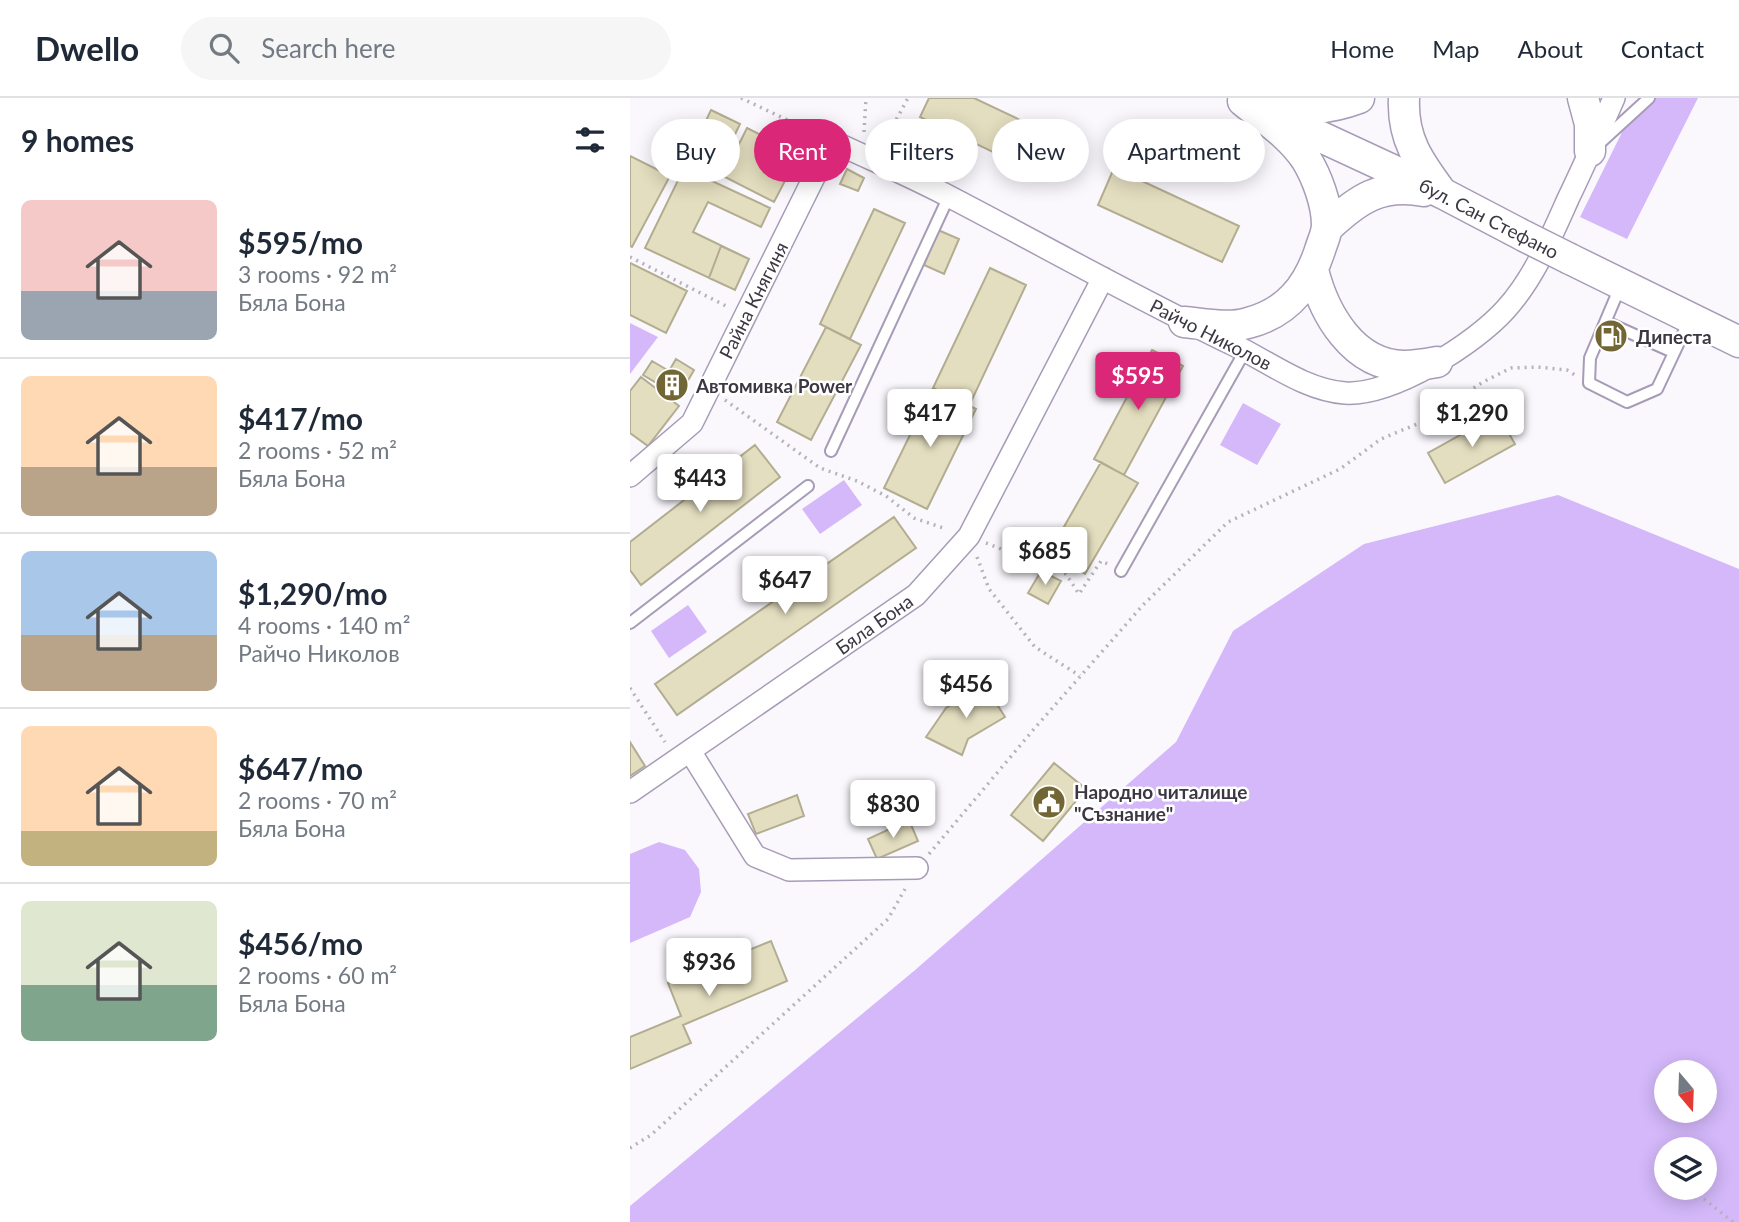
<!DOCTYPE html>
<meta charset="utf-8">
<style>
body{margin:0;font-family:Lato,sans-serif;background:#f6f6f7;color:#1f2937;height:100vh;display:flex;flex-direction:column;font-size:26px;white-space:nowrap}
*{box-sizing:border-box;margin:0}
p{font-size:23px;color:#747a83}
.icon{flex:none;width:38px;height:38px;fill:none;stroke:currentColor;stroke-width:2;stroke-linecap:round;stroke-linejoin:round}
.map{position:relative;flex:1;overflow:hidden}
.side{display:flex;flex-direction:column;background:#fff;width:630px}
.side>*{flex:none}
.hud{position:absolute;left:21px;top:21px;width:665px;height:63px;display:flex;gap:14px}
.needle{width:46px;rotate:161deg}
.controls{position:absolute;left:1024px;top:962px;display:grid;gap:14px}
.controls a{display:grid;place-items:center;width:63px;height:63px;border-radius:50%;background:#fff;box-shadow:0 4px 18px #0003;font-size:35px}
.price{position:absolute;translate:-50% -60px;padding:0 16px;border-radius:7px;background:#fff;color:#222;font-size:23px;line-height:46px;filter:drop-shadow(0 2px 4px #0008)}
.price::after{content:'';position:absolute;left:50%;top:42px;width:21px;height:16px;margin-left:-10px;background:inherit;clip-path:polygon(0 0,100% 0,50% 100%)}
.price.active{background:#db2777;color:#fff}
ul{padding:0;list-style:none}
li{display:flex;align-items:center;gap:21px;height:175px;padding:0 21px}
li+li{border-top:2px solid #e0e1e3}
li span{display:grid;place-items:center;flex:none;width:196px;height:140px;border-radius:10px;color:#555}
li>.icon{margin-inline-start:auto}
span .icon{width:84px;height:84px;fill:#fffc;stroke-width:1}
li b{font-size:30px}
h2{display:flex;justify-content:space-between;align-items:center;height:84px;padding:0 21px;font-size:30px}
.pill{padding:0 24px;border-radius:32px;background:#fff;box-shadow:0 4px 18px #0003;font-size:24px;line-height:63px}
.pill.active{background:#db2777;color:#fff}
header{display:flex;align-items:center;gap:42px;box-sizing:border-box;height:98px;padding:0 35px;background:#fff;border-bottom:2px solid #e0e1e3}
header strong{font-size:33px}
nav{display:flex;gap:38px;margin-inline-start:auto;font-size:24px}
.search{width:490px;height:63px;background:#f6f6f7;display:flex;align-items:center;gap:18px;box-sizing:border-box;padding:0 24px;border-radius:38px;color:#747a83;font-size:26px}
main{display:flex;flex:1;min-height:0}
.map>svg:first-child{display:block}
.green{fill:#d4b8fa;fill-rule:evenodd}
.building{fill:#e4dec0;stroke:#b2ac90;stroke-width:2}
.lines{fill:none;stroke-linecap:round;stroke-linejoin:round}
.lane-casing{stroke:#a79cb7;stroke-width:14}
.street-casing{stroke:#a79cb7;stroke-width:24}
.secondary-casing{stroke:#a79cb7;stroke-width:33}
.path{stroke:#b5b2b9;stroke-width:3.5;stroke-dasharray:2 5;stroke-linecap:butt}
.lane{stroke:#fff;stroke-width:10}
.street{stroke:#fff;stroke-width:21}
.secondary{stroke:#fff;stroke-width:30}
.secondary-bridge-casing{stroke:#a79cb7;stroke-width:33;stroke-linecap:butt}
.secondary-bridge{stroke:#fff;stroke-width:30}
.labels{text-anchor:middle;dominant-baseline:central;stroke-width:5;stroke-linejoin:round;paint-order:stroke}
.street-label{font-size:19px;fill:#3c3742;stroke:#fff}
.poi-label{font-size:19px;font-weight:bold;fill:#3c3742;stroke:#fff;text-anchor:start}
</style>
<header>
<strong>Dwello</strong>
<div class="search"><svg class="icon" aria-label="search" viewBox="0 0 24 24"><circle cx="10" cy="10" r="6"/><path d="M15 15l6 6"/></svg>Search here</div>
<nav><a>Home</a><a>Map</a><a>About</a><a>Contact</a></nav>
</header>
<main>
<section class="side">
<h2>9 homes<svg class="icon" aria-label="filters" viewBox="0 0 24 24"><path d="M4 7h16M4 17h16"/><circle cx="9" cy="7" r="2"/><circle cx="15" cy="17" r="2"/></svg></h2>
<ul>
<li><span style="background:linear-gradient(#f6c9c9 65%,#9aa5b1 0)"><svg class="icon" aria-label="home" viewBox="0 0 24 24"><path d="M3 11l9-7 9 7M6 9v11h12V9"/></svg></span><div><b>$595/mo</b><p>3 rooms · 92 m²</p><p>Бяла Бона</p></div></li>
<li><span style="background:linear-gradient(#ffd9b3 65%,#b9a48a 0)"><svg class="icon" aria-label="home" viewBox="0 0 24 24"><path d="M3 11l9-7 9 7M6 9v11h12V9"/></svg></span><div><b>$417/mo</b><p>2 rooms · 52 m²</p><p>Бяла Бона</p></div></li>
<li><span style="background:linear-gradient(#a9c7e8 60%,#b9a48a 0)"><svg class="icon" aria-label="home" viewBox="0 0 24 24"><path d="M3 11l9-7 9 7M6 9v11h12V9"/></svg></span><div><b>$1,290/mo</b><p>4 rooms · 140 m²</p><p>Райчо Николов</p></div></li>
<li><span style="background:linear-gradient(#ffd9b3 75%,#c2b280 0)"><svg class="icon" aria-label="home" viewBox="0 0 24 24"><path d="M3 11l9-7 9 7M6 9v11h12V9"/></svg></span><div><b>$647/mo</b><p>2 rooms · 70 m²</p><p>Бяла Бона</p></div></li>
<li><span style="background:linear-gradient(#dfe7d0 60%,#7fa58c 0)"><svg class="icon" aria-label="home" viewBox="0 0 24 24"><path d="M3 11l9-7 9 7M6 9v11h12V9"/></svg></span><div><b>$456/mo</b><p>2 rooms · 60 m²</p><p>Бяла Бона</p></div></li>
</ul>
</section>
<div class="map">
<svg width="1109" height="1124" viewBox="0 0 1109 1124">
<rect width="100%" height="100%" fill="#faf8fd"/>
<path class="green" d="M1009 0H1068L997 141 950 119Z
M0 225 28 239 0 276Z
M613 305 651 326 627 367 590 347Z
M214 382 232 407 190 436 172 411Z
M928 397 1109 471V1124H0V1108L284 873 546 644 603 533 734 446ZM1036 975H1074V1013H1036ZM1036 1052H1074V1090H1036Z
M58 507 77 534 39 560 21 533Z
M29 744 55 752 69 771 71 794 60 819 0 845V756Z"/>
<path class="building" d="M299 0H344L430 41 413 78 290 19Z
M81 12 110 26 86 76 57 62Z
M117 30 169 56 144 104 93 78Z
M0 58 40 78 2 149 0 148Z
M54 70 140 110 131 129 78 104 63 134 119 161 105 192 15 150Z
M484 70 609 128 592 164 468 107Z
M217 71 234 80 228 93 210 86Z
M244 111 275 125 220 241 190 226Z
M308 132 329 141 314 176 294 167Z
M91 148 119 161 105 192 79 180Z
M0 165 57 193 36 235 0 217Z
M360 170 396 187 339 308 303 290Z
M196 229 231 247 181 342 147 324Z
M522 252 553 268 494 377 464 361Z
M46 261 64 272 49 298 13 277 22 263 39 273Z
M46 261 64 272 49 298 40 277 39 287 46 297 13 277 22 263 39 273Z
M11 279 49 308 18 348 0 335V293Z
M303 290 346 311 297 411 254 390Z
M868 316 885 346 815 385 798 355Z
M125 347 150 379 11 487 0 472V444Z
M471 364 508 385 455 476 419 455Z
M264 419 286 450 47 617 25 586Z
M411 473 431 483 418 506 398 495Z
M354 586 375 619 338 641 332 657 296 639 316 610Z
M0 644 15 668 0 678Z
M424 665 456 691 413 743 381 717Z
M167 697 174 718 126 736 118 716Z
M279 722 288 743 247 761 238 741Z
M141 843 157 883 53 927 61 945 0 971V939L51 918 38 885Z"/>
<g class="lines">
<defs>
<path id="lane" d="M972 43 1019 0
M990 189 960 260 959 285 997 304 1027 291 1059 223
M976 224 1043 254
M201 353 319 98
M491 473 615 253
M0 525 178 388"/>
<path id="street" d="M0 378 62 325 202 43C242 62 283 79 322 100 416 149 508 201 604 247 639 264 675 292 715 295 762 298 845 246 876 211 904 180 921 139 938 101 954 68 969 34 984 0
M60 653 125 758 159 772 287 770
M0 694 286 497 339 438 473 180"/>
<path id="secondary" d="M774 0C772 41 789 64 812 95
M953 0 960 26V53
M640 7C673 12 697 12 729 0
M646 18 812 95 894 138
M698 129C728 101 751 85 794 93
M940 161 1109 244
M683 172C694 216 723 267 774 268 785 268 796 266 807 264
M554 224C575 226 598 231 618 225 657 215 678 189 690 152 692 145 697 135 697 127 697 106 687 79 676 61 660 37 635 21 613 3"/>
</defs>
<use href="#lane" class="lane-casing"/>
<use href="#street" class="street-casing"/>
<use href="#secondary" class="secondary-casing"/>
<path class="path" d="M111 0 185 35
M234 34 236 0
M253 46 278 0
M0 159 98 209
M95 302 190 370 227 383 256 398 284 420 316 431
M356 445 436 476 449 496 471 463 478 466
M347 459 359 491 405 549 450 578
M0 590 35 644
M299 756 404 631 513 507 598 424 710 371 751 341 787 326 853 284 881 270 907 269 937 272 945 277
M0 1050 21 1037 258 821 275 791
M1074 1101 1103 1124"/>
<use href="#lane" class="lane"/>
<use href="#street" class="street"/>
<use href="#secondary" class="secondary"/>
<defs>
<path id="secondary-bridge" d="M894 138 940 161"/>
</defs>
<use href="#secondary-bridge" class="secondary-bridge-casing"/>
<use href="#secondary-bridge" class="secondary-bridge"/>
</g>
<defs>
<symbol id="fuel-disc" viewBox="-11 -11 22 22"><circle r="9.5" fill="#726734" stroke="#fff"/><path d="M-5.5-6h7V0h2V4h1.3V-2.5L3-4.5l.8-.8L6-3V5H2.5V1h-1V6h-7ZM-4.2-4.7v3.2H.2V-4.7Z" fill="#fff"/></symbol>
<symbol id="building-disc" viewBox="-11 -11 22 22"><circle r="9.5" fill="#726734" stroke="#fff"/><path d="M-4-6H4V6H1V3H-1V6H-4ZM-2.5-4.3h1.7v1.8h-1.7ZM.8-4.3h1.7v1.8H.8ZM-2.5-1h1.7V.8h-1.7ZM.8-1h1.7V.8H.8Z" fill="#fff"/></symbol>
<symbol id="civic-disc" viewBox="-11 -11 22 22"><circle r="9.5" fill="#726734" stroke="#fff"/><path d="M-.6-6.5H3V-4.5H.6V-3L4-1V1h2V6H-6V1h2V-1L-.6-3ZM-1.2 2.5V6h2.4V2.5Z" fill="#fff"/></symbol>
</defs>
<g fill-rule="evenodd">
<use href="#fuel-disc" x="962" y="219" width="38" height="38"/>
<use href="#building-disc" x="23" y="268" width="38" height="38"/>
<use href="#civic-disc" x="400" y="685" width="38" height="38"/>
</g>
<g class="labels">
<g class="street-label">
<text transform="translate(859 120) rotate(27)">бул. Сан Стефано</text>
<text transform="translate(123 202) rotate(-63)">Райна Княгиня</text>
<text transform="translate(581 236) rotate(27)">Райчо Николов</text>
<text transform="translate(244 526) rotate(-35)">Бяла Бона</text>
</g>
<g class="poi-label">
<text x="1006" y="238">Дипеста</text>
<text x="66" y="287">Автомивка Power</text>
<text x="444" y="693">Народно читалище<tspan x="444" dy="22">"Съзнание"</tspan></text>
</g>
</g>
</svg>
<div class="controls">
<a><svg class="needle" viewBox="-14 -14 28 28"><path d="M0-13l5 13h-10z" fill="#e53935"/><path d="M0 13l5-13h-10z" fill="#747a83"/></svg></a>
<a><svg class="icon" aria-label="layers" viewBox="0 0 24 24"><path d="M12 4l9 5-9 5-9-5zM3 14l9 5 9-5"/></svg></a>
</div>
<b class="price active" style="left:508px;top:314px">$595</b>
<b class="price" style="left:300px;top:351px">$417</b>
<b class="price" style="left:842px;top:351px">$1,290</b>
<b class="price" style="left:70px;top:416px">$443</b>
<b class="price" style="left:415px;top:489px">$685</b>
<b class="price" style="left:155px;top:518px">$647</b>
<b class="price" style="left:336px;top:622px">$456</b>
<b class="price" style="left:263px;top:742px">$830</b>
<b class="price" style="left:79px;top:900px">$936</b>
<div class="hud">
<a class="pill">Buy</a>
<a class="pill active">Rent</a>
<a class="pill">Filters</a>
<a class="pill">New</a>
<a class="pill">Apartment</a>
</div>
</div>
</main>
